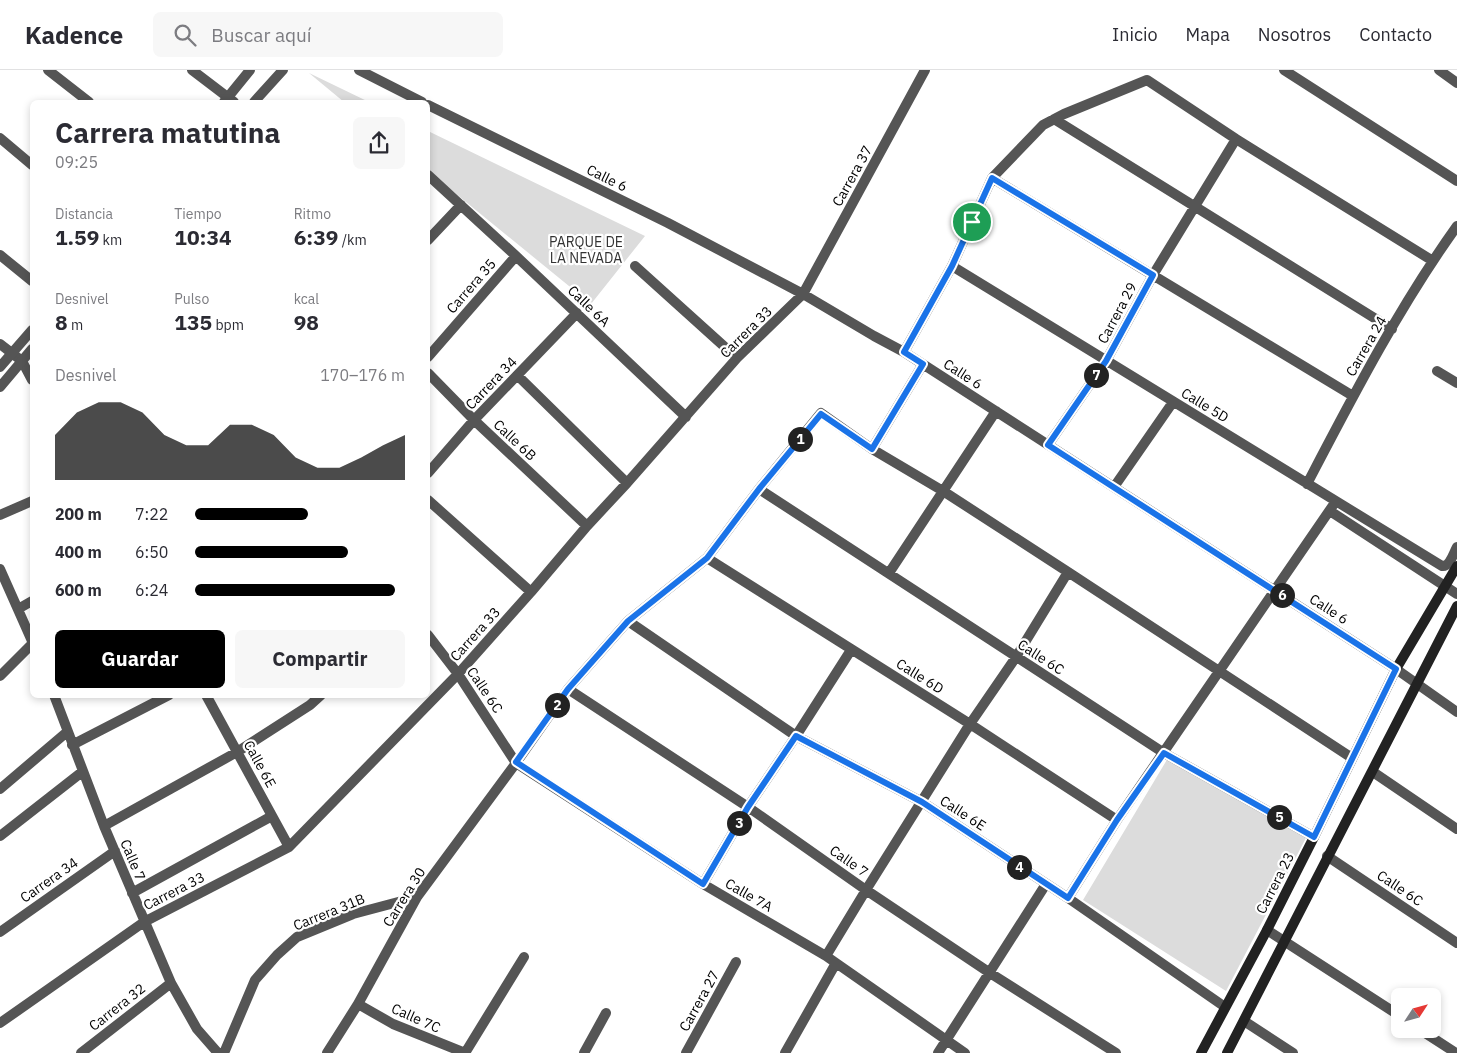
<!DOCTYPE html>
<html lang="es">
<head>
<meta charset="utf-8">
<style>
	body { margin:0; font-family:"IBM Plex Sans",sans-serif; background:#f7f7f7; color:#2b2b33; height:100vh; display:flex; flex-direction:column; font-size:19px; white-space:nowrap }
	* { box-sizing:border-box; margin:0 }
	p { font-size:16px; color:#7c7c81 }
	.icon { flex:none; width:28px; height:28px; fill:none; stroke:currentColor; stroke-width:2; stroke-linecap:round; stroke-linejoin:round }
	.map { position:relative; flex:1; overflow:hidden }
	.details { position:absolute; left:30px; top:30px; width:400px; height:598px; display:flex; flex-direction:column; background:#fff; border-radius:8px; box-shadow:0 2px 8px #0003 }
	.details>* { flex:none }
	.needle { width:32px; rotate:54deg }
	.tools { position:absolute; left:1391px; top:918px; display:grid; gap:10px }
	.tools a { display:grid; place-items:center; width:50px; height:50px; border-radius:8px; background:#fff; box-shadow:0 2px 8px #0003; font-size:25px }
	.pin { position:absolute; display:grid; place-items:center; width:42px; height:42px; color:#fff; margin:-21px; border:2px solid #fff; border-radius:50%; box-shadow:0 1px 5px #0007 }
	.km { position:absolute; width:25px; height:25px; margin:-12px; border-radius:50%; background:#222; color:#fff; font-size:14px; line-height:25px; text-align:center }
	.round { display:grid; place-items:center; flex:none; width:52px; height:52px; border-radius:8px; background:#f7f7f7 }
	.head { display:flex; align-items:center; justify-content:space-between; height:85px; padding:0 25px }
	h1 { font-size:28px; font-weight:800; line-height:38px }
	.metrics { display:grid; grid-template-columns:repeat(3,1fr); gap:8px; height:85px; padding:5px 25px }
	.metrics div { display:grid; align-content:center }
	.metrics b { font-size:21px; font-weight:800 }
	.metrics small { font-size:14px; font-weight:400 }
	.metrics p { font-size:14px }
	.chart { height:140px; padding:10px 25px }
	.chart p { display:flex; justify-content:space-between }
	.chart svg { width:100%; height:90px; margin-top:5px; fill:#000; opacity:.7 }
	.button { display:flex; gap:10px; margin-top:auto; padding:10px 25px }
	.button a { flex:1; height:58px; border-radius:8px; background:#000; color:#fff; font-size:20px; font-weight:800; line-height:58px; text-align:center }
	.button a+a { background:#f7f7f7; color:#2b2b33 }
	ul { padding:0 25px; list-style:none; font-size:16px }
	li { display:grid; grid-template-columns:80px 60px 1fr; align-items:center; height:38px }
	li i { height:12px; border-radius:6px; background:#000 }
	header { display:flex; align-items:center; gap:30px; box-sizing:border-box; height:70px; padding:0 25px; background:#fff; border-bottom:1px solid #e1e1e2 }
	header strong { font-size:24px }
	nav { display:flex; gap:28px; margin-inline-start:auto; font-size:18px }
	.search { width:350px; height:45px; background:#f7f7f7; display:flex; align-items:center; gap:12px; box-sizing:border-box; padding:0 18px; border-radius:8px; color:#7c7c81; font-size:19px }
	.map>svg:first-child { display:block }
</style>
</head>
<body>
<header>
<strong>Kadence</strong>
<div class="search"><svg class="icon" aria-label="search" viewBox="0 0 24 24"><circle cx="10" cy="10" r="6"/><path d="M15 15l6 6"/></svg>Buscar aquí</div>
<nav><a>Inicio</a><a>Mapa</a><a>Nosotros</a><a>Contacto</a></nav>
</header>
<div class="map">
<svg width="1457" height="983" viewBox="0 0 1457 983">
	<rect width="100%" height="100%" fill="#fff"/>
	<!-- green -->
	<path fill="#dcdcdc" d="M309,3L369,32H344Z
		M428,61L645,166L591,234L428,101Z
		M1171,683L1307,766L1226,921L1083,830Z"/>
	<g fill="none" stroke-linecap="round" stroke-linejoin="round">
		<!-- minor -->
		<path stroke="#555" stroke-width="10" d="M48,0L89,32
			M192,0L234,32
			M359,0L422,32
			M1284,0L1457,111
			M1439,0L1457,13
			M428,35L668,153L803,224L874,266L904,282L1396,599L1457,642
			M1054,49L1392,259
			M0,68L32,95
			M428,105L516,186L686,347
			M992,108L1353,326
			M428,170L461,135
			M0,185L32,211
			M635,196L737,288
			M952,196L1442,496C1450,497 1453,484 1457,477
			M0,274L22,291L32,310
			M904,282L952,196L992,108L1043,55L1064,44L1147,10L1236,69L1433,191
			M428,287L516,186
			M1437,301L1457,313
			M428,303L474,350L587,456
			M518,306L627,413
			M1048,375L1106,291L1153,205L1236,69
			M872,379L923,294
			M428,403L474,350L577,243
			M1307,414C1353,326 1399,237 1457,156
			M1114,417L1173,332
			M759,419L1164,683L1314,767
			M428,430L531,522
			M1330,441L1457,524
			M0,445L32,431
			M707,488L970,654L1117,750
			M0,499L32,571
			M889,503L996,341
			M18,539L32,531
			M628,551L796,666L922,732L1068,828L1225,937
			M428,565L458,604L516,693L703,814L826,886L965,983
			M0,606L32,574
			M568,619L748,737L866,820L990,903L1116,983
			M54,625L104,756L171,913L197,959L218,983
			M206,625L289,777
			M72,675L169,625
			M1373,702L1457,759
			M0,719L67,662
			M104,756L237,682L310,635L321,625
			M0,766L82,702
			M1327,786L1457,873
			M703,814L748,737L796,666L851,580
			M132,823L272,746
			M1068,828L1117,750L1336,431
			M1267,860L1400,946
			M0,862L115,781
			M826,886L866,820L970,654L1016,587L1068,502
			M358,934L393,954L465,983
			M1244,951L1293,983
			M0,953L144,852L289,777L458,604L531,522L587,456L627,413L737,288L803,224L925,0
			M1419,959L1456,983
			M81,983L171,913
			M224,983L255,910L277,885L297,867L353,844L417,827
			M327,983L358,934L417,827L516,693L568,619L628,551L707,488L759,419L821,343L872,379L943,421L1068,502L1352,688
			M465,983L524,887
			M584,983L606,943
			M686,983L736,892
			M785,983L836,893
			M938,983L1046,814"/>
		<!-- tertiary -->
		<path stroke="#555" stroke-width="10" d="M224,32L250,0
			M254,32L283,0
			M0,297L32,260
			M0,317L32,279"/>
		<!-- secondary -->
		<path stroke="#222" stroke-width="10" d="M1201,983L1267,860L1314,767L1396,599L1457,496
			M1227,983L1457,536"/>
	</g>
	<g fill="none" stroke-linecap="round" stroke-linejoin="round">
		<!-- route casing -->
		<g stroke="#fff" stroke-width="10">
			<path id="route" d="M992,108L1153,205L1106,291L1048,375L1396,599L1314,767L1164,683L1117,750L1068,828L922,732L796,666L748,737L703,814L516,692L568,619L628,551L707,488L759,419L821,344L872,379L923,294L904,282L952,196Z"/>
		</g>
		<!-- route -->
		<use href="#route" stroke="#1a73e8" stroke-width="6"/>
	</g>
	<g text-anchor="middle" stroke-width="4.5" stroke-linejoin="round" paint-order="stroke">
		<!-- street labels -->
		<g font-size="14" fill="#000" stroke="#fff">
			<text transform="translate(852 106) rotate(-61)" y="5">Carrera 37</text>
			<text transform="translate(607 108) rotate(26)" y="5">Calle 6</text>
			<text transform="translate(471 216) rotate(-49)" y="5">Carrera 35</text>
			<text transform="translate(589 236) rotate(44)" y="5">Calle 6A</text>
			<text transform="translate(1117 243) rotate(-62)" y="5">Carrera 29</text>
			<text transform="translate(746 262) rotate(-45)" y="5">Carrera 33</text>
			<text transform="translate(1366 276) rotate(-60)" y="5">Carrera 24</text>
			<text transform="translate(963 304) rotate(33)" y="5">Calle 6</text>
			<text transform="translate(491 313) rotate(-46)" y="5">Carrera 34</text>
			<text transform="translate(1205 335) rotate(31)" y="5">Calle 5D</text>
			<text transform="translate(515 370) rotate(43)" y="5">Calle 6B</text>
			<text transform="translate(1329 539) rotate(33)" y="5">Calle 6</text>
			<text transform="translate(475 564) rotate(-48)" y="5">Carrera 33</text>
			<text transform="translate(1041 587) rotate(33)" y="5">Calle 6C</text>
			<text transform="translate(920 606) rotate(32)" y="5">Calle 6D</text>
			<text transform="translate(485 620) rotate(56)" y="5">Calle 6C</text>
			<text transform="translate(260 694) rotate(61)" y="5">Calle 6E</text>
			<text transform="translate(963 743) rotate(33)" y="5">Calle 6E</text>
			<text transform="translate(133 790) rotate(67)" y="5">Calle 7</text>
			<text transform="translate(849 791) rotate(35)" y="5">Calle 7</text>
			<text transform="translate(49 810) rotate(-35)" y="5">Carrera 34</text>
			<text transform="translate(1275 813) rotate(-63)" y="5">Carrera 23</text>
			<text transform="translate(1400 818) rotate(34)" y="5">Calle 6C</text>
			<text transform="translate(174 821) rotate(-27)" y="5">Carrera 33</text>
			<text transform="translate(749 825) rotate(30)" y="5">Calle 7A</text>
			<text transform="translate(404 827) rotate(-58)" y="5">Carrera 30</text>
			<text transform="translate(329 842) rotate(-22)" y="5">Carrera 31B</text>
			<text transform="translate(699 931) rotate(-61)" y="5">Carrera 27</text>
			<text transform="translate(117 937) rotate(-38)" y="5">Carrera 32</text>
			<text transform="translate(416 948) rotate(24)" y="5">Calle 7C</text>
		</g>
		<!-- park labels -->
		<g font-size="14" fill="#333" stroke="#fff">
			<text x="586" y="177">PARQUE DE<tspan x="586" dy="16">LA NEVADA</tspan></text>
		</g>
	</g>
</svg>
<div class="tools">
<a><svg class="needle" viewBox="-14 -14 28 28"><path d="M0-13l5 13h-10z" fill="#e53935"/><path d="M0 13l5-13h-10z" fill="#7c7c81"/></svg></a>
</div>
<div class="pin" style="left:972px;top:152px;background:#1e9e55"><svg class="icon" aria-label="arrive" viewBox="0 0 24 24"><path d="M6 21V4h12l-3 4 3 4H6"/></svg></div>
<b class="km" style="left:800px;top:369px">1</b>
<b class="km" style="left:557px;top:635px">2</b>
<b class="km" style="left:739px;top:753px">3</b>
<b class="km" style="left:1019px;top:797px">4</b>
<b class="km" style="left:1279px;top:747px">5</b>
<b class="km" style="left:1282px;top:525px">6</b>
<b class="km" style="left:1096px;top:305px">7</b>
<section class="details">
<div class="head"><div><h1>Carrera matutina</h1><p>09:25</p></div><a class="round"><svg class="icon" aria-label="share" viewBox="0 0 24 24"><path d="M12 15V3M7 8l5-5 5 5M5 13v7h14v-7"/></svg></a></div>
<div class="metrics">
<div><p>Distancia</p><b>1.59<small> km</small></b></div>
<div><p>Tiempo</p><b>10:34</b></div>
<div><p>Ritmo</p><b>6:39<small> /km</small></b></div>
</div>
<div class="metrics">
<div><p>Desnivel</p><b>8<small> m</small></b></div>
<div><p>Pulso</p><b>135<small> bpm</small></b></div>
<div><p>kcal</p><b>98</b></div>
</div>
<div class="chart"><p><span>Desnivel</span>170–176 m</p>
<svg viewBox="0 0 160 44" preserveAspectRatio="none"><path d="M0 44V22L10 11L20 6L30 6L40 11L50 22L60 27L70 27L80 17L90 17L100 22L110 33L120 38L130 38L140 33L150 27L160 22V44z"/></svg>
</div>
<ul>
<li><b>200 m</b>7:22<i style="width:54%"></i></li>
<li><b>400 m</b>6:50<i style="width:73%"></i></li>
<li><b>600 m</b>6:24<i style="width:95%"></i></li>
</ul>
<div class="button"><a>Guardar</a><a>Compartir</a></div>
</section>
</div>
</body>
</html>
